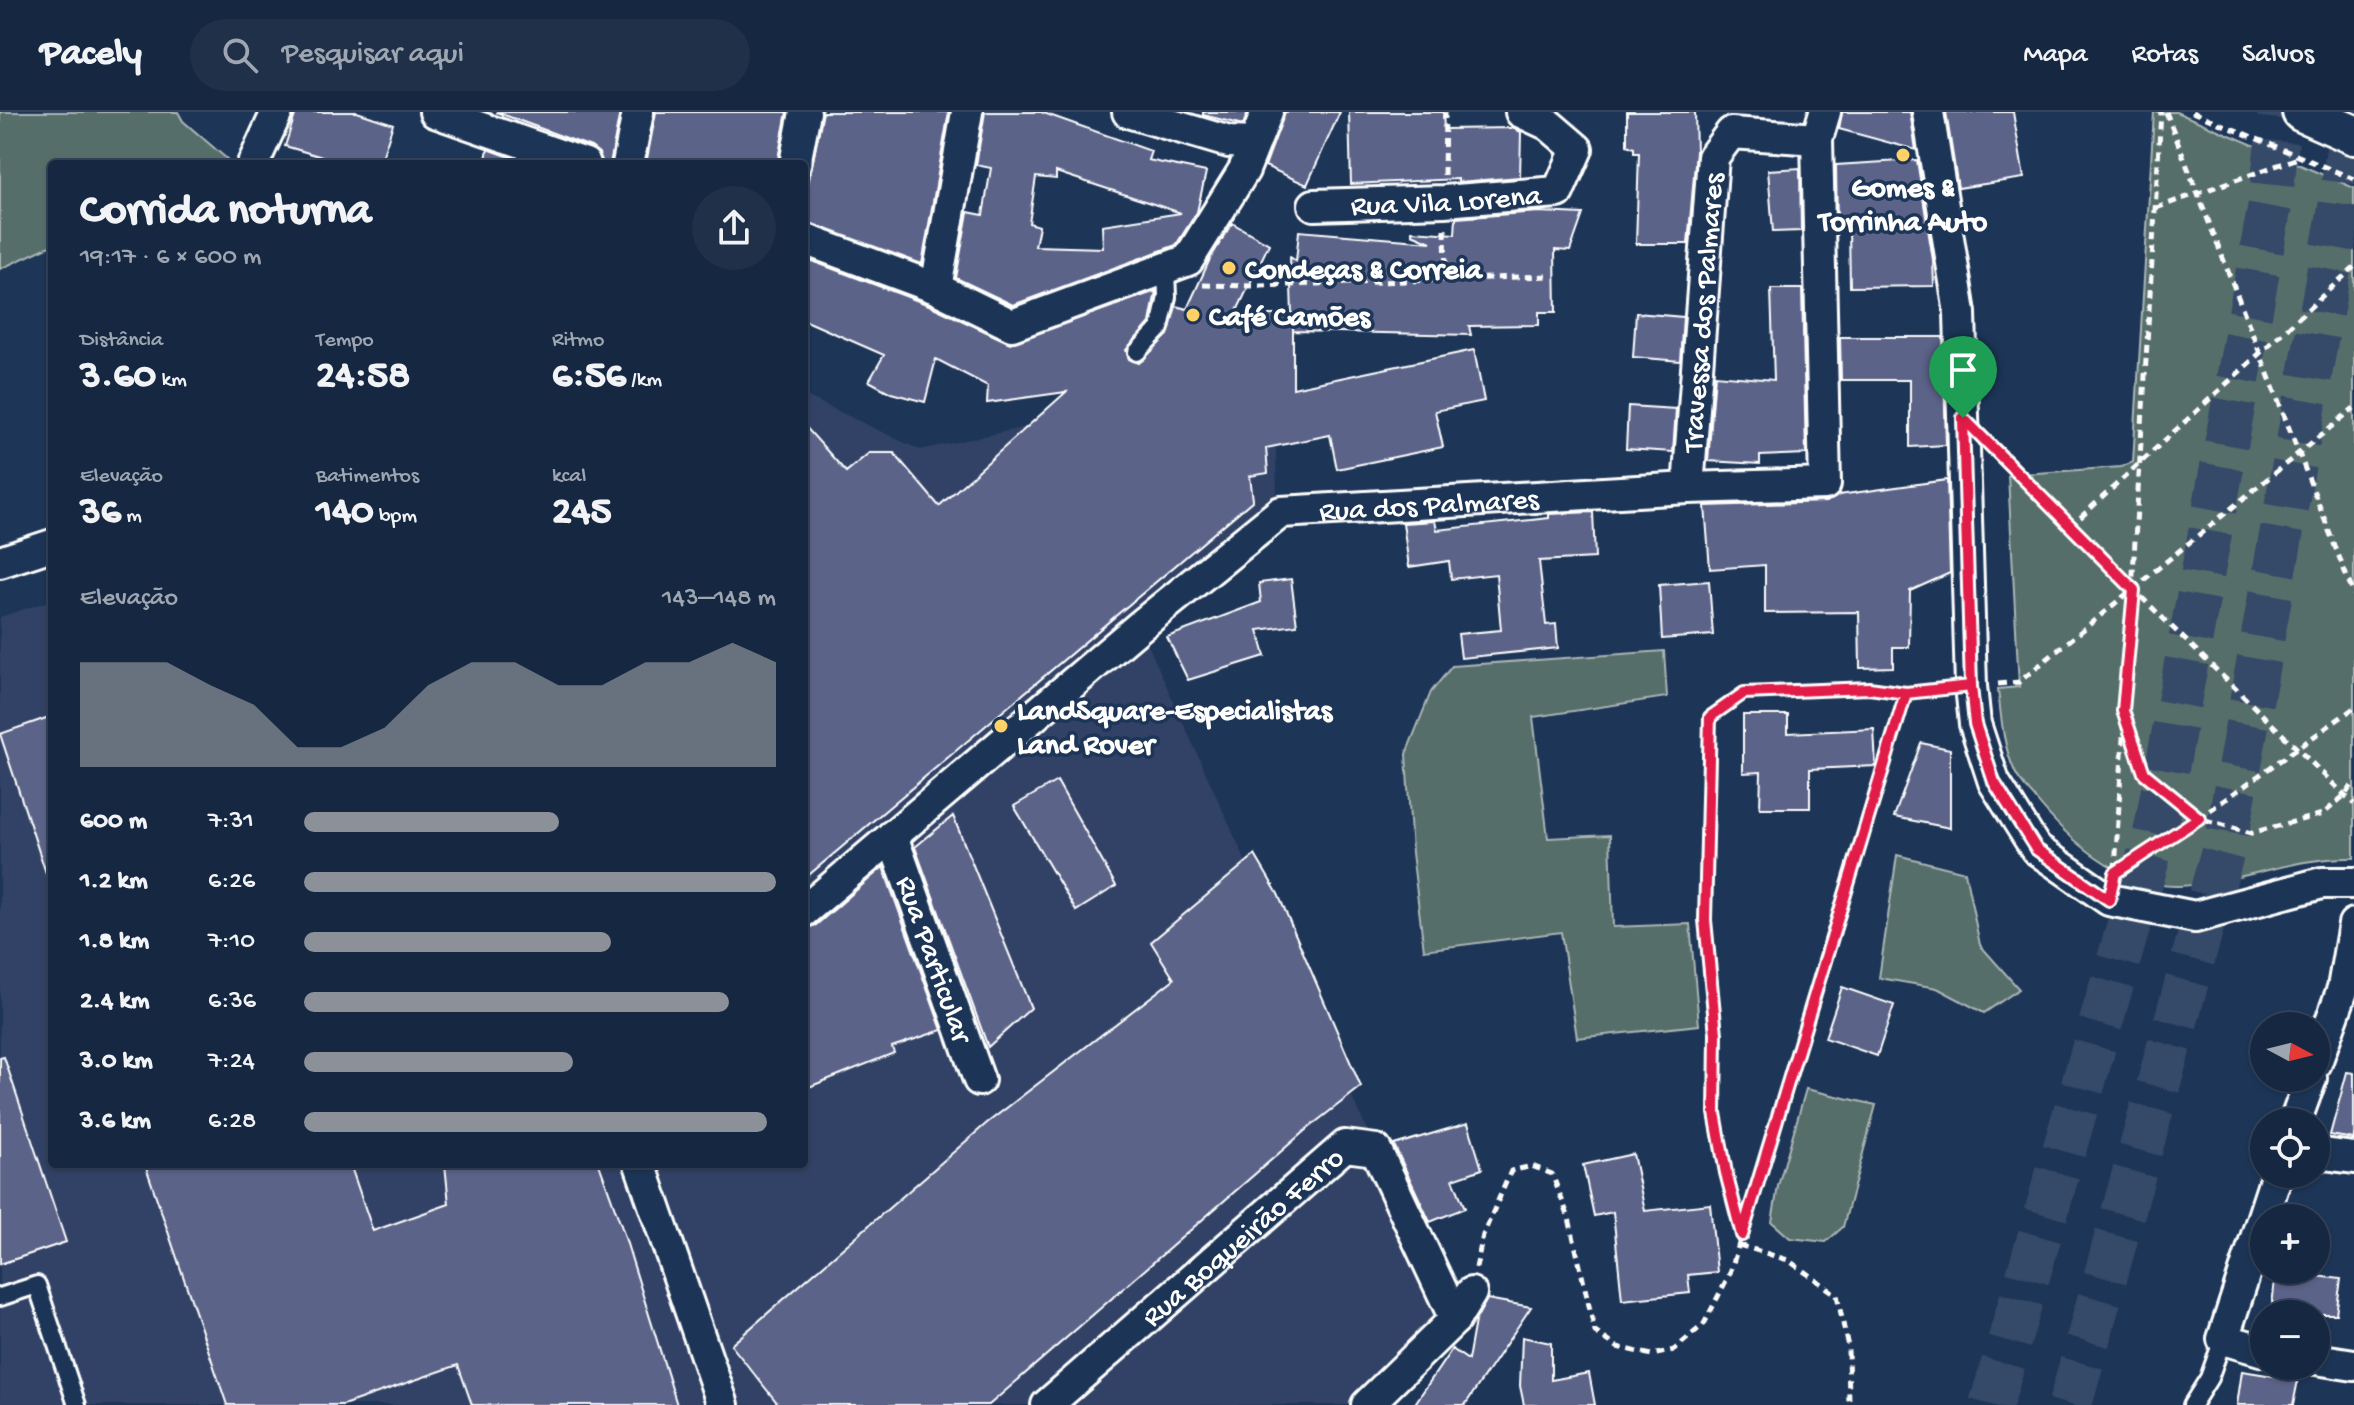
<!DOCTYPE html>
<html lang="pt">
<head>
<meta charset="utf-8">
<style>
	body { margin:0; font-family:"Gochi Hand",sans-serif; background:#1f3048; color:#f1f3f6; height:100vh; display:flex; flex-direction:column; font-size:30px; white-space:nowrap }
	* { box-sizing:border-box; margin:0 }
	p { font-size:26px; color:#9ea6b1 }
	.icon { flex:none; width:44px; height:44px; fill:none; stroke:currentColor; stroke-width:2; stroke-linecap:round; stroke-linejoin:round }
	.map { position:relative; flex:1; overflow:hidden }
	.sheet { position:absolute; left:48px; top:48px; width:760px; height:1008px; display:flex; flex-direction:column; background:#162841; border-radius:8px; box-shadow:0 2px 6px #0004,0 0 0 2px #35445a }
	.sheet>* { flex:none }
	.needle { width:52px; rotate:97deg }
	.fabs { position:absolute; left:2250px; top:900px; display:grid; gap:16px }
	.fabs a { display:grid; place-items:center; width:80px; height:80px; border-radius:50%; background:#162841; box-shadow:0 2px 6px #0004,0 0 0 2px #35445a; font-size:40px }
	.pin { position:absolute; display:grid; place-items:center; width:68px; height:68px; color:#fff; margin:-82px -34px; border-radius:50% 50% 50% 0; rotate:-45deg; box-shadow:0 0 8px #0007 }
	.pin .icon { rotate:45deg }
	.round { display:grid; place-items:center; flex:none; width:84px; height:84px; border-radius:42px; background:#1f3048 }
	.head { display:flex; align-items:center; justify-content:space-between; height:136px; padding:0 32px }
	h1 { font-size:44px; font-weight:700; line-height:60px }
	.metrics { display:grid; grid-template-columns:repeat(3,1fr); gap:12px; height:136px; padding:8px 32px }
	.metrics div { display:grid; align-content:center }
	.metrics b { font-size:40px; font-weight:700 }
	.metrics small { font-size:22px; font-weight:400 }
	.metrics p { font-size:22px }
	.chart { height:224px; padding:16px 32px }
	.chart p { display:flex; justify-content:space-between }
	.chart svg { width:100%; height:144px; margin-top:8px; fill:#8c9099; opacity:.7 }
	ul { padding:0 32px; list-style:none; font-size:26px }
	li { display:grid; grid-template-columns:128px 96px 1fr; align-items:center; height:60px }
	li i { height:20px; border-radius:10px; background:#8c9099 }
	header { display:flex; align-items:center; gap:48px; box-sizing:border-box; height:112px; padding:0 40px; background:#162841; border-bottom:2px solid #35445a }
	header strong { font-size:38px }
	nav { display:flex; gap:44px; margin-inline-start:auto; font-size:28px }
	.search { width:560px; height:72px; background:#1f3048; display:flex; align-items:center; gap:20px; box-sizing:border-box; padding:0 28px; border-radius:44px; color:#9ea6b1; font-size:30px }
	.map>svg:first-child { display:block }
</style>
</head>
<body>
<header>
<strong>Pacely</strong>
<div class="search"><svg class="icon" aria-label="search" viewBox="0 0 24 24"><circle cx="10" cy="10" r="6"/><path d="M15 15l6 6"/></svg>Pesquisar aqui</div>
<nav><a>Mapa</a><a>Rotas</a><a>Salvos</a></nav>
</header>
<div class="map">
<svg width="2354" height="1293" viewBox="0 0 2354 1293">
	<rect width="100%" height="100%" fill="#1d3557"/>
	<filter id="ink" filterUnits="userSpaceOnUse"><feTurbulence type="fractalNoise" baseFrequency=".0125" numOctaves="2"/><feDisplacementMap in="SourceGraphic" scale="16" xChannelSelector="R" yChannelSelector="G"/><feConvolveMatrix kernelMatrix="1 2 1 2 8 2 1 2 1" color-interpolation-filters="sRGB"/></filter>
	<g filter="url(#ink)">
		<!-- built -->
		<path fill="#304366" d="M1274,261L1277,383L1140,515L1376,1038L1446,1229L1372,1293H0V505L52,488V1052H804V283L920,338Z"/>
		<!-- green -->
		<path fill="#576e6b" stroke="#abb6b5" stroke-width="2" d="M0,0H178L183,9L227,47L225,52H52V133L0,157Z
			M2154,0H2176L2354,76V746C2294,744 2238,772 2179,774C2122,776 2066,726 2033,684C2027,677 2019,669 2015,660C2003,634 2001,605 1998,577L2019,575L2008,363L2121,355L2133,350Z
			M1664,539L1667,585L1533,605L1548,726L1610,723L1613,815L1690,812L1699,913L1577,926L1561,820L1424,838L1412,741L1406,642L1431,580L1452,554Z
			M1897,743L1965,760L1980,833L2019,877L1984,901L1937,876L1879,866Z
			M1806,977L1876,993L1843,1115L1826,1130L1790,1126L1772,1110L1778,1074Z"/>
		<!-- building -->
		<path fill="#5b6389" stroke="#fff" stroke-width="2" fill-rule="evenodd" d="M296,0H357L393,12L380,52H346L285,34Z
			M496,0H620L610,52H603L599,41L591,35Z
			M656,0H787L777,52H646Z
			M823,0H949L922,152L804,109V92Z
			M985,0H1041L1151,39L1148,48L1206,60L1197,100L1176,133L1013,193L956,166L968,100L983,103L991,56L976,53ZM1056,60L1181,101L1102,113L1103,136L1035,134L1039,114L1029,111L1036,65L1056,67Z
			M1203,0H1248L1243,13L1203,3Z
			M1285,0H1340L1307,73L1265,54Z
			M1349,0H1443L1444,17L1513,16L1521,20L1520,65L1458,70V67L1351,72Z
			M1627,0H1695L1696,40L1688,132H1636L1639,41H1634V36L1627,33Z
			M1842,0H1910L1916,38L1839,17Z
			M1946,0H2013L2024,66L1958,76Z
			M488,37L530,52H485Z
			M1917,48L1933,148L1934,174L1850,175L1849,116H1837L1836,53Z
			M1800,56L1801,119L1773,120L1768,58Z
			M1539,100L1583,102L1570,139L1555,138L1556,200H1539V213L1469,214L1471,223L1293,219V212V276L1474,238L1484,289L1435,299L1443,335L1337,357L1330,323L1266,336L1268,361L1250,364L1253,388L804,767V313L846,360L869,341H894L939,394L1066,280L987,291L988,274L936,247L925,290L891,281L869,269L884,243L804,208V146L929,193L1010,231L1156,179L1150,211L1126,238L1129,247L1139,251L1168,223L1176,194L1187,197L1210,147L1232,111L1269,132L1235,203H1292L1290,145L1296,149L1299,119L1431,130L1412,122V119L1455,122L1456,106Z
			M1771,177H1802L1806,342L1760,344V352L1708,349L1715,263L1774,268Z
			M1636,201L1683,205L1680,249L1633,245Z
			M1840,225H1943L1946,333L1910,335V268H1841Z
			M1628,294L1676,297L1673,340L1626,337Z
			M1947,368L1950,461L1910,479L1909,535H1893V555L1860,556L1859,500L1765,501V453L1710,457L1705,394L1826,390L1839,383Z
			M1593,400L1595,446L1539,449L1546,513L1556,512L1558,536L1461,546L1458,522L1501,518L1496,462L1451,467L1449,449L1409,455L1403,411L1435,409L1437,418L1549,406V402Z
			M1291,467L1297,513L1258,518L1265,544L1188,568L1167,525L1261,490L1259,471Z
			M1709,469L1713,523L1662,527L1659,473Z
			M1743,603H1788V621L1874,617L1876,654L1810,657V696H1760L1761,660L1743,661Z
			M52,604V766L48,767L0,622Z
			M1921,631L1950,637V716L1894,705Z
			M1057,669L1116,774L1076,799L1014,694Z
			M953,704L1031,896L988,935L915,735Z
			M1255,743L1278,782L1361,975L1308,1016L989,1293H779L731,1233L987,1011L1174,867L1151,830Z
			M883,755L942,918L892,935L894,941L804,977V817L816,813Z
			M1842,875L1894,893L1877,944L1825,926Z
			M4,945L66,1130L0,1152V946Z
			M2347,960L2354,961V1027L2330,1023Z
			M1468,1011L1482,1057L1453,1067L1465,1096L1430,1110L1394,1033Z
			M1633,1042L1645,1099L1710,1092L1717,1160L1688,1163L1690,1181L1622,1188L1613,1100L1594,1104L1583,1053Z
			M145,1052H350L373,1119L449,1092L445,1052H599L623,1119L677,1293H472L458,1253L343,1293H227Z
			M2276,1159L2341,1167L2336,1202H2271Z
			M1487,1187L1531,1195L1465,1293H1414L1452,1237L1468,1248L1475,1209Z
			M1522,1225L1551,1231V1268L1589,1261L1595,1293H1524L1520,1274Z
			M2242,1259L2298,1268L2293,1293H2237Z"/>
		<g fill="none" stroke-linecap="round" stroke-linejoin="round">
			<!-- trunk-tunnel -->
			<path stroke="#344968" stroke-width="44" stroke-dasharray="44 22" stroke-linecap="butt" d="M1991,1293L2155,722L2271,87L2280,0
				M2070,1293L2227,724L2340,96L2353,0"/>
			<!-- service casing -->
			<g stroke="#fff" stroke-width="22">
				<path id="service" d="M1137,240L1160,216L1167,185L1166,157
					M0,1185L37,1173L77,1293
					M2192,1293L2209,1266L2223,1227"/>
			</g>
			<!-- minor casing -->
			<g stroke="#fff" stroke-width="36">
				<g id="minor">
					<path d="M435,0L585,52"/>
					<path d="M1128,0L1229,30L1254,31"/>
					<path d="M1928,0L1960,201L1971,574L1975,612L1994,670L2036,737L2109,788L2195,805L2322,771H2354"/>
					<path d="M253,52L277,0"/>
					<path d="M628,52L638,0"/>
					<path d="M795,52L805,0"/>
					<path id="s1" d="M1314,93L1444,89L1558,80L1577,37L1549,13L1521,0"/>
					<path d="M804,127L936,176L1012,213L1188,148L1244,58L1267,0"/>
					<path d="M936,176L967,0"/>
					<path id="s2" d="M1688,376L1713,45L1731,21L1817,27"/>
					<path d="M0,450L52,433"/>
					<path id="s3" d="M892,724L979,968"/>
					<path id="s4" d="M804,799L1140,514L1281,400L1688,376L1825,372L1817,27L1825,0"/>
					<path d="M2316,951L2343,876L2354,812"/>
					<path d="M2295,1010L2311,966"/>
					<path d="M2316,1041L2354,1046"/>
					<path d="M640,1052L723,1293"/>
					<path d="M2264,1239L2223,1227L2277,1062"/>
					<path d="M2316,1247L2354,1253"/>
					<path id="s5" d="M1047,1293L1345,1034L1376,1038L1455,1207"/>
					<path d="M1367,1293L1455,1207L1471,1181"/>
				</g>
			</g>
			<!-- tertiary casing -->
			<g stroke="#fff" stroke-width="44">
				<path id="tertiary" d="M2302,0L2354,23"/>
			</g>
			<!-- path -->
			<path stroke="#fff" stroke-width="5" stroke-dasharray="8 6" stroke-linecap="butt" d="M2166,0L2354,483
				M2192,0L2354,67
				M1444,63L1445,0
				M2156,96L2301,45
				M1445,117L1446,167
				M1203,173L1260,174L1550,164
				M1993,336L2134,478L2354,692
				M2070,415L2354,155
				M1998,572L2019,570L2354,296
				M2124,602L2144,661L2199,706L2251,721L2323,702L2345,683L2354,670
				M2115,758L2161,0
				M2116,760L2199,706L2354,596
				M1742,1122L1726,1061L1715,1001L1716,922L1705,808L1710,605L1744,581L1869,576L1906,581
				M1739,1133L1788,1148L1837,1183L1848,1235L1849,1293
				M1476,1156L1483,1123L1511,1059L1532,1054L1552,1062L1569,1106L1595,1220L1617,1235L1652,1243L1674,1238L1704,1212L1730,1161L1906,581L1945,577"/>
			<!-- service -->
			<use href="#service" stroke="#1d3557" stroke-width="16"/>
			<!-- minor -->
			<use href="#minor" stroke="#1d3557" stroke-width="30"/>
			<!-- tertiary -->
			<use href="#tertiary" stroke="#1d3557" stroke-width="38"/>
		</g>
	</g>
	<g fill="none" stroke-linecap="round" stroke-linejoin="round" filter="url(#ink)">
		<!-- route casing -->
		<g stroke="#fff" stroke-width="16">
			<path id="route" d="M1963,306L1971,574L1906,581L1742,1123L1726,1061L1715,1001L1716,922L1705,808L1710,605L1744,581L1869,576L1906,581L1971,574L1975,612L1994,670L2036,737L2109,788L2115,761L2199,706L2144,661L2123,599L2134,478L1963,306"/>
		</g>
		<!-- route -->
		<use href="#route" stroke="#e11d48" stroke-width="10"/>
	</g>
	<!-- markers -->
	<g fill="#ffd166" stroke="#1d3557" stroke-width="3">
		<circle cx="1903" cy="43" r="8"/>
		<circle cx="1229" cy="156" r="8"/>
		<circle cx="1193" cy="203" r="8"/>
		<circle cx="1001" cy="614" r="8"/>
	</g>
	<g text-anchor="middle" stroke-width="7" stroke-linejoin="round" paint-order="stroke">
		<!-- poi labels -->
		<g font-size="30" font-weight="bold" fill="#fff" stroke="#1d3557" text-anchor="start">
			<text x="1903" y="84" text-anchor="middle">Gomes &amp;<tspan x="1903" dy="34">Torrinha Auto</tspan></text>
			<text x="1245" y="166">Condeças &amp; Correia</text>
			<text x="1209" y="213">Café Camões</text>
			<text x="1017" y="607">LandSquare-Especialistas<tspan x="1017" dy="34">Land Rover</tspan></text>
		</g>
		<!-- street labels -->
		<g font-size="30" fill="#fff" stroke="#1d3557">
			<text dy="10" stroke="none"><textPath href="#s1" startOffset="132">Rua Vila Lorena</textPath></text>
			<text dy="10" stroke="none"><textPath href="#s2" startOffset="176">Travessa dos Palmares</textPath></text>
			<text dy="10" stroke="none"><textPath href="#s4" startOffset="770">Rua dos Palmares</textPath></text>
			<text dy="10" stroke="none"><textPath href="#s3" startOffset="130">Rua Particular</textPath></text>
			<text dy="10" stroke="none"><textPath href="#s5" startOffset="258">Rua Boqueirão Ferro</textPath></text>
		</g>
	</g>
</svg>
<div class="fabs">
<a><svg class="needle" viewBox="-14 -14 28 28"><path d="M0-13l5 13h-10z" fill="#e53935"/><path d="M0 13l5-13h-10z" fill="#9ea6b1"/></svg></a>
<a><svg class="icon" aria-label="locate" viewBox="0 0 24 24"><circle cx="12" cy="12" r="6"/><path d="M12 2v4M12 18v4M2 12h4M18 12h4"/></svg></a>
<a>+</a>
<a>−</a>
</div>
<div class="pin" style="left:1963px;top:306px;background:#1e9e55"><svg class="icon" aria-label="arrive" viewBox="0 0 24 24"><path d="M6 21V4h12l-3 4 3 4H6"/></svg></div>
<section class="sheet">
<div class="head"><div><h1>Corrida noturna</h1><p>19:17 · 6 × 600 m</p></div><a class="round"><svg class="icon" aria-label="share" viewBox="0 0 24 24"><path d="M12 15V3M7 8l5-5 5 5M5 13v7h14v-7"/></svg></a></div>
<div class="metrics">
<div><p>Distância</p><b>3.60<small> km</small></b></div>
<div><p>Tempo</p><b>24:58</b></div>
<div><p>Ritmo</p><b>6:56<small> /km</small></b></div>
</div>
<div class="metrics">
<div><p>Elevação</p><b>36<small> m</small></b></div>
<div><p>Batimentos</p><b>140<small> bpm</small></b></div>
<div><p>kcal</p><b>245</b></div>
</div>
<div class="chart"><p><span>Elevação</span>143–148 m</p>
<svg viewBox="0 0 160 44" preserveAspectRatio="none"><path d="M0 44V12L10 12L20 12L30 19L40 25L50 38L60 38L70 32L80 19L90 12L100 12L110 19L120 19L130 12L140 12L150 6L160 12V44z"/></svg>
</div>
<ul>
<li><b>600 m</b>7:31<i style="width:54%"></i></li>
<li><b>1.2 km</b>6:26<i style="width:100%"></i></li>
<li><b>1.8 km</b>7:10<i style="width:65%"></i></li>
<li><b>2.4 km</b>6:36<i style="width:90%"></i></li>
<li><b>3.0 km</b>7:24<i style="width:57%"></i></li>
<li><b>3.6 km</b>6:28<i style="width:98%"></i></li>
</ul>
</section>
</div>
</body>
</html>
